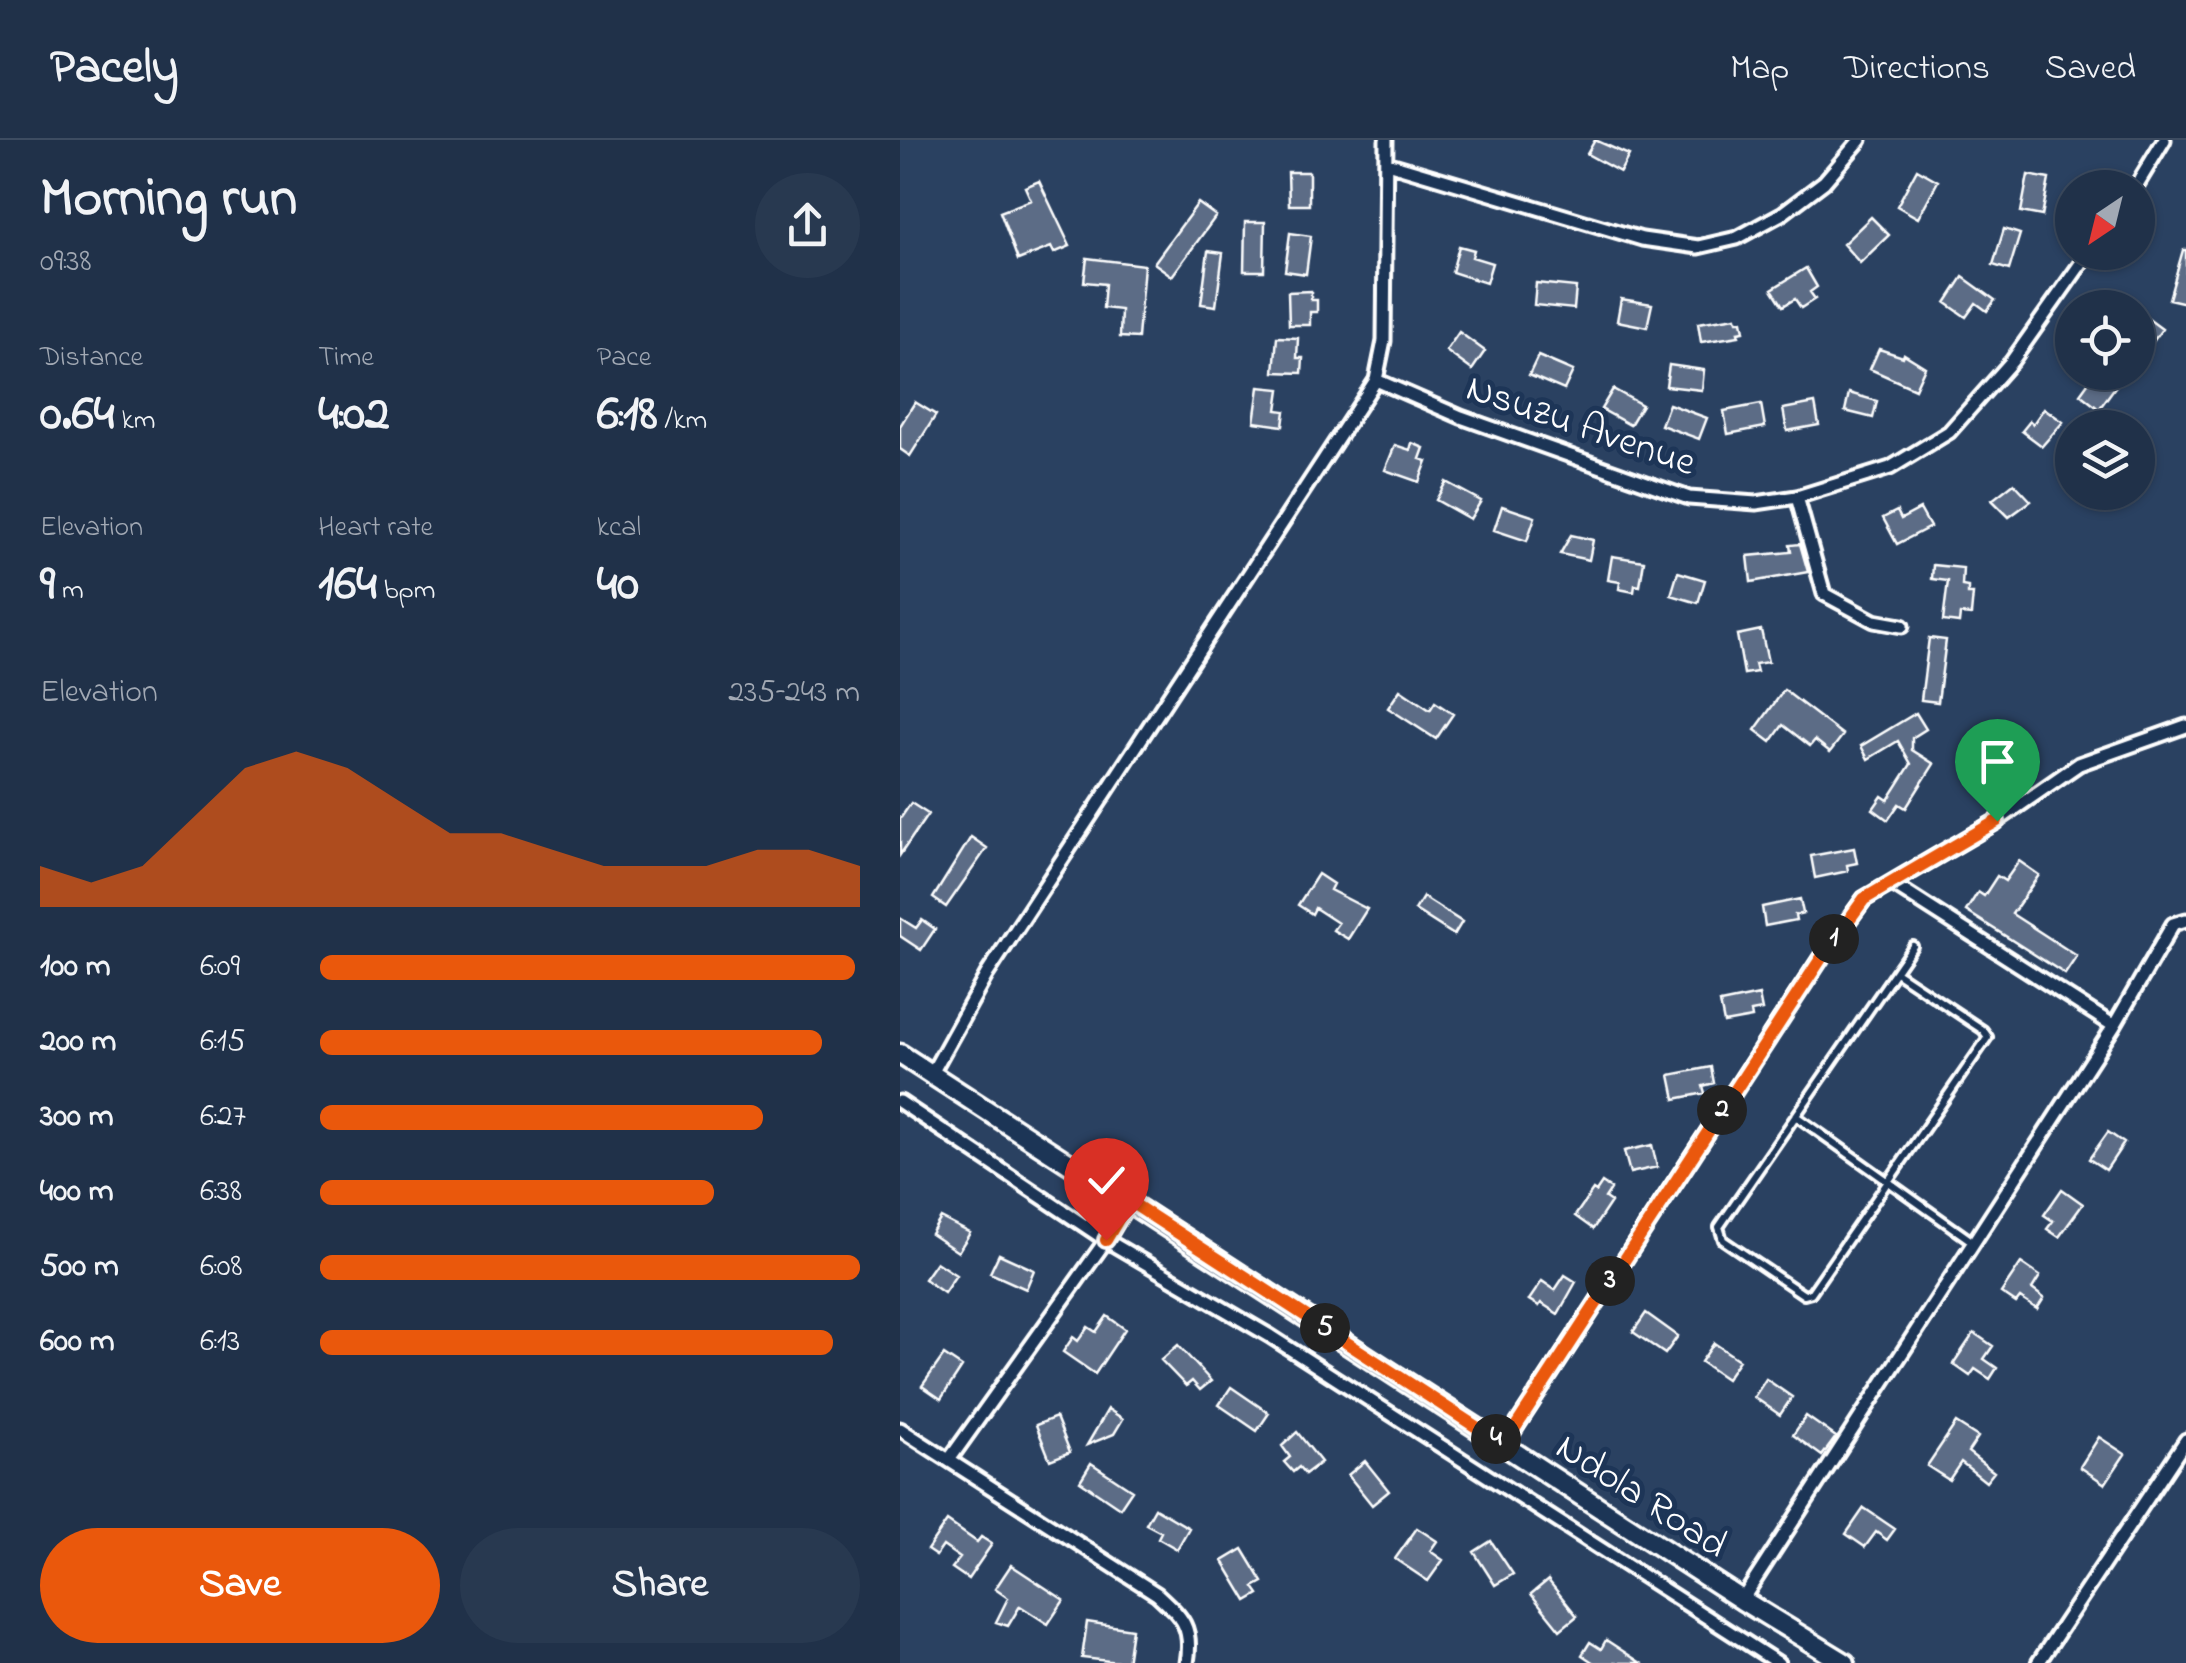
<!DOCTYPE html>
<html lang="en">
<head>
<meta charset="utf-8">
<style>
	body { margin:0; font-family:"Indie Flower",sans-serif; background:#283950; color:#f1f3f6; height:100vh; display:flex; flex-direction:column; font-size:38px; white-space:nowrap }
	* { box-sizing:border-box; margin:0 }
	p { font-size:32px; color:#a2a9b4 }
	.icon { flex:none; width:55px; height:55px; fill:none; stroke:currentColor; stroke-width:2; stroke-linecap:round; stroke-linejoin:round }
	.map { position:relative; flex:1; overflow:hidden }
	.drawer { display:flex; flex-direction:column; background:#203149; width:900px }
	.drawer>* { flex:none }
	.needle { width:65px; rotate:215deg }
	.fabs { position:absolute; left:1155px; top:30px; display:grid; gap:20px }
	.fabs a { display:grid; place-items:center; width:100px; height:100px; border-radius:50%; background:#203149; box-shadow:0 2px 8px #0004,0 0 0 2px #3d4c61; font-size:50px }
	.pin { position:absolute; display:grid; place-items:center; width:85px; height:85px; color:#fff; margin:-102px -42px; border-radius:50% 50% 50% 0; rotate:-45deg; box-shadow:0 0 10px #0007 }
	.pin .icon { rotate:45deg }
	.km { position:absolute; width:50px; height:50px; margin:-25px; border-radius:50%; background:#222; color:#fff; font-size:28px; line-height:50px; text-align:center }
	.round { display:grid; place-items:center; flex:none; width:105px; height:105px; border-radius:52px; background:#283950 }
	.headline { display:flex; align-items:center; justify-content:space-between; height:170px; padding:0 40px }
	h1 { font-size:55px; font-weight:700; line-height:75px }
	.stats { display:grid; grid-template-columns:repeat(3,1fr); gap:15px; height:170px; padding:10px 40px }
	.stats div { display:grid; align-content:center }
	.stats b { font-size:50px; font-weight:700 }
	.stats small { font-size:28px; font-weight:400 }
	.stats p { font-size:28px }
	.chart { height:280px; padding:20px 40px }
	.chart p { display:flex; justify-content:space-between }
	.chart svg { width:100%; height:180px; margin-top:10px; fill:#ea580c; opacity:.7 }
	.primary-button { display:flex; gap:20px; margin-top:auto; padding:20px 40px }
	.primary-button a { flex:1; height:115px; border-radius:60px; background:#ea580c; color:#fff; font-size:40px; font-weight:700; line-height:115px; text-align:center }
	.primary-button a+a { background:#283950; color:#f1f3f6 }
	ul { padding:0 40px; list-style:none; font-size:32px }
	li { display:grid; grid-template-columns:160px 120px 1fr; align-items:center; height:75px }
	li i { height:25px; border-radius:12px; background:#ea580c }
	header { display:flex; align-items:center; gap:60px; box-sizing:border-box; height:140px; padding:0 50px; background:#203149; border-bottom:2px solid #3d4c61 }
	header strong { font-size:48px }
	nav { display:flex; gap:55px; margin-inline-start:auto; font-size:35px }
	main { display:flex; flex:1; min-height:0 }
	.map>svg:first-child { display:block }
</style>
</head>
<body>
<header>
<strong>Pacely</strong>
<nav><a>Map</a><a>Directions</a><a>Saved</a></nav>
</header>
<main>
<section class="drawer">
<div class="headline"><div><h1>Morning run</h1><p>09:38</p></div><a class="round"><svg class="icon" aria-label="share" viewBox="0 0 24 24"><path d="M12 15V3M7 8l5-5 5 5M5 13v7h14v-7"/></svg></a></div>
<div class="stats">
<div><p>Distance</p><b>0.64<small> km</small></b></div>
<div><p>Time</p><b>4:02</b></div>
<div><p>Pace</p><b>6:18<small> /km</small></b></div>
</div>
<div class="stats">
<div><p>Elevation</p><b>9<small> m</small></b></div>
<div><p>Heart rate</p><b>164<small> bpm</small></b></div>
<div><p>kcal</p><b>40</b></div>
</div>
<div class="chart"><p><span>Elevation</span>235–243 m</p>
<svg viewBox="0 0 160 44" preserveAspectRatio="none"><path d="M0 44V34L10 38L20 34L30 22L40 10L50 6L60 10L70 18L80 26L90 26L100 30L110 34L120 34L130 34L140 30L150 30L160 34V44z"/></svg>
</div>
<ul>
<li><b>100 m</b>6:09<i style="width:99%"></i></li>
<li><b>200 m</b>6:15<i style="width:93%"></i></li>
<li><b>300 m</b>6:27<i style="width:82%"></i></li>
<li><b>400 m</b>6:38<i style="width:73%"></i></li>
<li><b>500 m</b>6:08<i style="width:100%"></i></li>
<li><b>600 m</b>6:13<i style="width:95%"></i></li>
</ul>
<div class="primary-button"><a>Save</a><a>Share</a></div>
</section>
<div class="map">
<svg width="1286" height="1523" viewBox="0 0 1286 1523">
	<rect width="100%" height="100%" fill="#2a4161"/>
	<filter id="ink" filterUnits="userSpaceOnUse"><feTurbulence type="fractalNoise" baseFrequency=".01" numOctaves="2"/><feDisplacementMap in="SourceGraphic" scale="20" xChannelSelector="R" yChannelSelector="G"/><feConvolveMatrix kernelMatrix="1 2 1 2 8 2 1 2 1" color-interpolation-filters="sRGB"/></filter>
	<g filter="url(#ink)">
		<!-- building -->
		<path fill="#5b6c86" stroke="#fff" stroke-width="2.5" d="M695,0L729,15L720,32L687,14Z
			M1017,29L1038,41L1018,78L997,66Z
			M388,32H409V65H389Z
			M1128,35L1149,39L1142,76L1121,72Z
			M139,41L170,106L154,113L151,107L118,120L100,72L131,60L125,47Z
			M298,63L316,76L272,136L254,123Z
			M971,77L989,95L960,123L943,104Z
			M345,82H365L364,131H344Z
			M1104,89L1120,94L1109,130L1093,125Z
			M390,93L411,96L406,134L385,131Z
			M559,106L574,110L572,117L592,123L586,143L552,132Z
			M1283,110H1286V163L1269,159Z
			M308,111L323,113L316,166L301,164Z
			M187,118L244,125L238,198L220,197L221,170L203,168L205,144L184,142Z
			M906,128L917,147L910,152L915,159L901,168L895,159L883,166L872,149Z
			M1063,137L1095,160L1087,171L1076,163L1066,177L1046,163Z
			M636,143L676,147L674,169L634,165Z
			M411,151V160H417V172H410V185H389L388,152Z
			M721,159L752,164L747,187L717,181Z
			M1243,175L1262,189L1238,223V183Z
			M836,177L837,181H842L844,191L838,192L839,196L801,202L798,183Z
			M559,192L585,211L572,230L546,211Z
			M377,197L398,198L397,218H403L402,233L374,232Z
			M979,209L1003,217L1004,214L1025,227L1015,249L970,229Z
			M638,216L673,231L664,250L629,235Z
			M769,225L804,230L802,250L766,246Z
			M1196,232H1226L1199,269L1180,254Z
			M359,247L380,249L377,270L385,271L383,286L354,282Z
			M713,249L742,265L730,285L701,269Z
			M949,253L977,261L973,278L945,271Z
			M15,262L36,275L10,316L0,309V286Z
			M915,263L919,285L887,291L883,269Z
			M769,264L807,278L799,299L761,285Z
			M861,264L865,287L828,294L824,271Z
			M1144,268L1163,282L1142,306L1122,291L1130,281L1133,284Z
			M512,303L524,308L520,319L527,321L519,342L485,330L495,305L510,310Z
			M546,342L581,361L570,379L536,360Z
			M1114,343L1131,361L1109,377L1092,360Z
			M602,366L635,377L627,401L594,390Z
			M1020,369L1030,387L997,404L983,378L997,371L1001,379Z
			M671,395L693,400L689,420L660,414Z
			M900,404L908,432L851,442L848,416L891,412L890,405Z
			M712,416L744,421L740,446L735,445L734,452L719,449L720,442L708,440Z
			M1033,425L1063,428L1062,446L1068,447V454H1073L1071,475L1060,474L1059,483L1043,481L1048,441L1032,439Z
			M778,432L805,440L798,463L771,455Z
			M861,490L868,522L855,524L857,532L844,534L837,495Z
			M1029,498L1046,500L1038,562L1021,560Z
			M500,550L530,570L535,562L553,574L536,599L488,568Z
			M884,550L943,595L930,612L915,600L910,606L883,585L871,602L855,590Z
			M1016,573L1026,589L1012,598V610L1034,624L1006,668L999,664L988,680L973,669L982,656L988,660L1011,624L998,601L968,619L961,606Z
			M11,663L28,674L0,715V679Z
			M71,697L87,708L46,767L33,758Z
			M954,708L957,723L947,725L948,731L915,738L911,716Z
			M1119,721L1139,735L1112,774L1177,816L1165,834L1066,771L1078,752L1084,756L1097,736L1105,741Z
			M418,734L433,744L430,750L467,769L448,799L433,790L438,783L415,768L412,774L398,765Z
			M523,757L562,782L554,795L515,770Z
			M900,759L903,773L895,775L896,780L865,786L862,767Z
			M0,778L16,788L22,780L35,789L21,810L0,796Z
			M859,855L862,870L851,872L852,878L824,883L820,863Z
			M811,927L814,943L803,946L805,953L775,959L770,935Z
			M1208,992L1224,1003L1206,1030L1189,1019Z
			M752,1005L757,1027L730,1033L724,1011Z
			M702,1043L711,1049L705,1058L711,1062L693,1089L675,1076L693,1050L696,1052Z
			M1162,1049L1183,1064L1159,1097L1147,1089L1153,1081L1144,1075Z
			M41,1078L70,1093L58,1112L31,1094Z
			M99,1114L134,1130L126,1149L90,1133Z
			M36,1122L56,1135L44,1153L24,1139Z
			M1121,1123L1140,1136L1132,1149L1144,1158L1137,1169L1120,1158L1116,1163L1101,1153Z
			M665,1135L676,1142L658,1174L641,1163L639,1166L629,1160L642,1141L655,1150Z
			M746,1173L778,1196L765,1214L733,1192Z
			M207,1176L225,1189L195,1234L163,1212L173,1197L178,1201L188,1187L196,1192Z
			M1074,1193L1093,1206L1084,1219L1097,1228L1090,1239L1075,1229L1070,1236L1053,1224Z
			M814,1203L839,1220L826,1239L801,1222Z
			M278,1205L311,1241L300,1250L292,1241L286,1246L261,1220Z
			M44,1215L62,1227L41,1259L22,1246Z
			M866,1239L892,1257L880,1275L854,1257Z
			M331,1247L369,1273L357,1291L319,1265Z
			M208,1269L223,1279L214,1294L187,1305Z
			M906,1276L936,1297L922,1316L893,1295Z
			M156,1277L170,1312L150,1320L136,1285Z
			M1056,1283L1078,1297L1068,1312L1094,1332L1086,1342L1061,1322L1049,1340L1027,1326Z
			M397,1292L421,1322L405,1334L399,1327L393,1332L384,1322L390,1317L382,1306Z
			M1199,1297L1225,1314L1205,1344L1180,1327Z
			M465,1321L489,1351L472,1365L448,1335Z
			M191,1323L232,1350L220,1368L180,1341Z
			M255,1368L289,1388L277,1409L258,1398L261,1392L246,1384Z
			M964,1368L995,1389L987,1400L976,1392L965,1407L946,1394Z
			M47,1381L77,1402L81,1397L92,1404L68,1439L52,1428L60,1418L43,1406L36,1416L27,1410Z
			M517,1388L537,1401L530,1411L543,1420L528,1441L495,1419Z
			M591,1401L613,1434L595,1445L574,1412Z
			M343,1409L363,1442L354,1447L359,1454L347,1461L323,1421Z
			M111,1425L164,1460L148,1484L120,1466L108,1486L96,1482L108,1458L95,1449Z
			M648,1440L677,1476L660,1490L631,1454Z
			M187,1482L232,1489L227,1523L182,1518Z
			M706,1500L741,1523H694L682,1515L690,1502L701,1509Z"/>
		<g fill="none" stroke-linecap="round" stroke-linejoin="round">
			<!-- service casing -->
			<g stroke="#fff" stroke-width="14">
				<path id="service" d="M996,832L1083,890L1088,897L911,1153L904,1155L823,1100L819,1087L1013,806
					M896,976L1073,1102"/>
			</g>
			<!-- minor casing -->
			<g stroke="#fff" stroke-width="19">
				<path id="minor" d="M487,23L742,99L798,107L837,98L883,73L924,42L960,0
					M1235,48L1264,0
					M476,240L561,277L789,358L856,363L897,357L990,328L1049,292L1112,221L1189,112
					M897,357L924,454L974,481L1002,486
					M991,743L1214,886
					M32,933L87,834L476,240L484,201L486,0
					M0,962L206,1100L370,1196L878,1523
					M0,1289L257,1454C283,1478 293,1487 287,1523
					M604,1305L921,817L964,759L1097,681L1179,624L1286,586
					M49,1320L206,1100L229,1061
					M842,1460L1214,886L1273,784L1286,780
					M1138,1523L1286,1300"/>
			</g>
			<!-- primary casing -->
			<g stroke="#fff" stroke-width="25">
				<path id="primary" d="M0,914L842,1460L945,1523"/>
			</g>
			<!-- service -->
			<use href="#service" stroke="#1d3557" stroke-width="6"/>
			<!-- minor -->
			<use href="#minor" stroke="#1d3557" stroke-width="11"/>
			<!-- primary -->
			<use href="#primary" stroke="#1d3557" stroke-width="18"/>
		</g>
	</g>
	<g fill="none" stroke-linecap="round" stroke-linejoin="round" filter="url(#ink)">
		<!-- route casing -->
		<g stroke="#fff" stroke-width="20">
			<path id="route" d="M206,1100L229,1061L604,1305L922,817L964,759L1097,681"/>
		</g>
		<!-- route -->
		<use href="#route" stroke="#ea580c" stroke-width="12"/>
	</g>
	<g text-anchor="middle" stroke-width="10" stroke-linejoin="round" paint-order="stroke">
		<!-- street labels -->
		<g font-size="40" fill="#fff" stroke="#1d3557">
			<text transform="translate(682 283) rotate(19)" y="14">Nsuzu Avenue</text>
			<text transform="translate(743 1354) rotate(33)" y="14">Ndola Road</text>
		</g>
	</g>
</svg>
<div class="fabs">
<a><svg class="needle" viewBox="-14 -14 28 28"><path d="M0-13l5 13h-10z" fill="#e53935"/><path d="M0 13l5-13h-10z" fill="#a2a9b4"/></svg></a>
<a><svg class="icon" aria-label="locate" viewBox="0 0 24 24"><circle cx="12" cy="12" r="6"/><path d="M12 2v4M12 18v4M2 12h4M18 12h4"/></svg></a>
<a><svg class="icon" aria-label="layers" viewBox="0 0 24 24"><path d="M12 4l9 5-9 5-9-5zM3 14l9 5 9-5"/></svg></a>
</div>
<div class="pin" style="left:1097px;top:681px;background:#1e9e55"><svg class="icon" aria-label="arrive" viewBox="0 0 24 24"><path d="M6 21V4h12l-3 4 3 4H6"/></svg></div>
<div class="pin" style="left:206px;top:1100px;background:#d93025"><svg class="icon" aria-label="check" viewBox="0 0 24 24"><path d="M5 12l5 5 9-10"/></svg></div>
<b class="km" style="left:934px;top:799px">1</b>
<b class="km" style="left:822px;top:970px">2</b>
<b class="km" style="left:710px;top:1141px">3</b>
<b class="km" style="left:596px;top:1299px">4</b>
<b class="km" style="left:425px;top:1188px">5</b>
</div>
</main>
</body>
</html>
